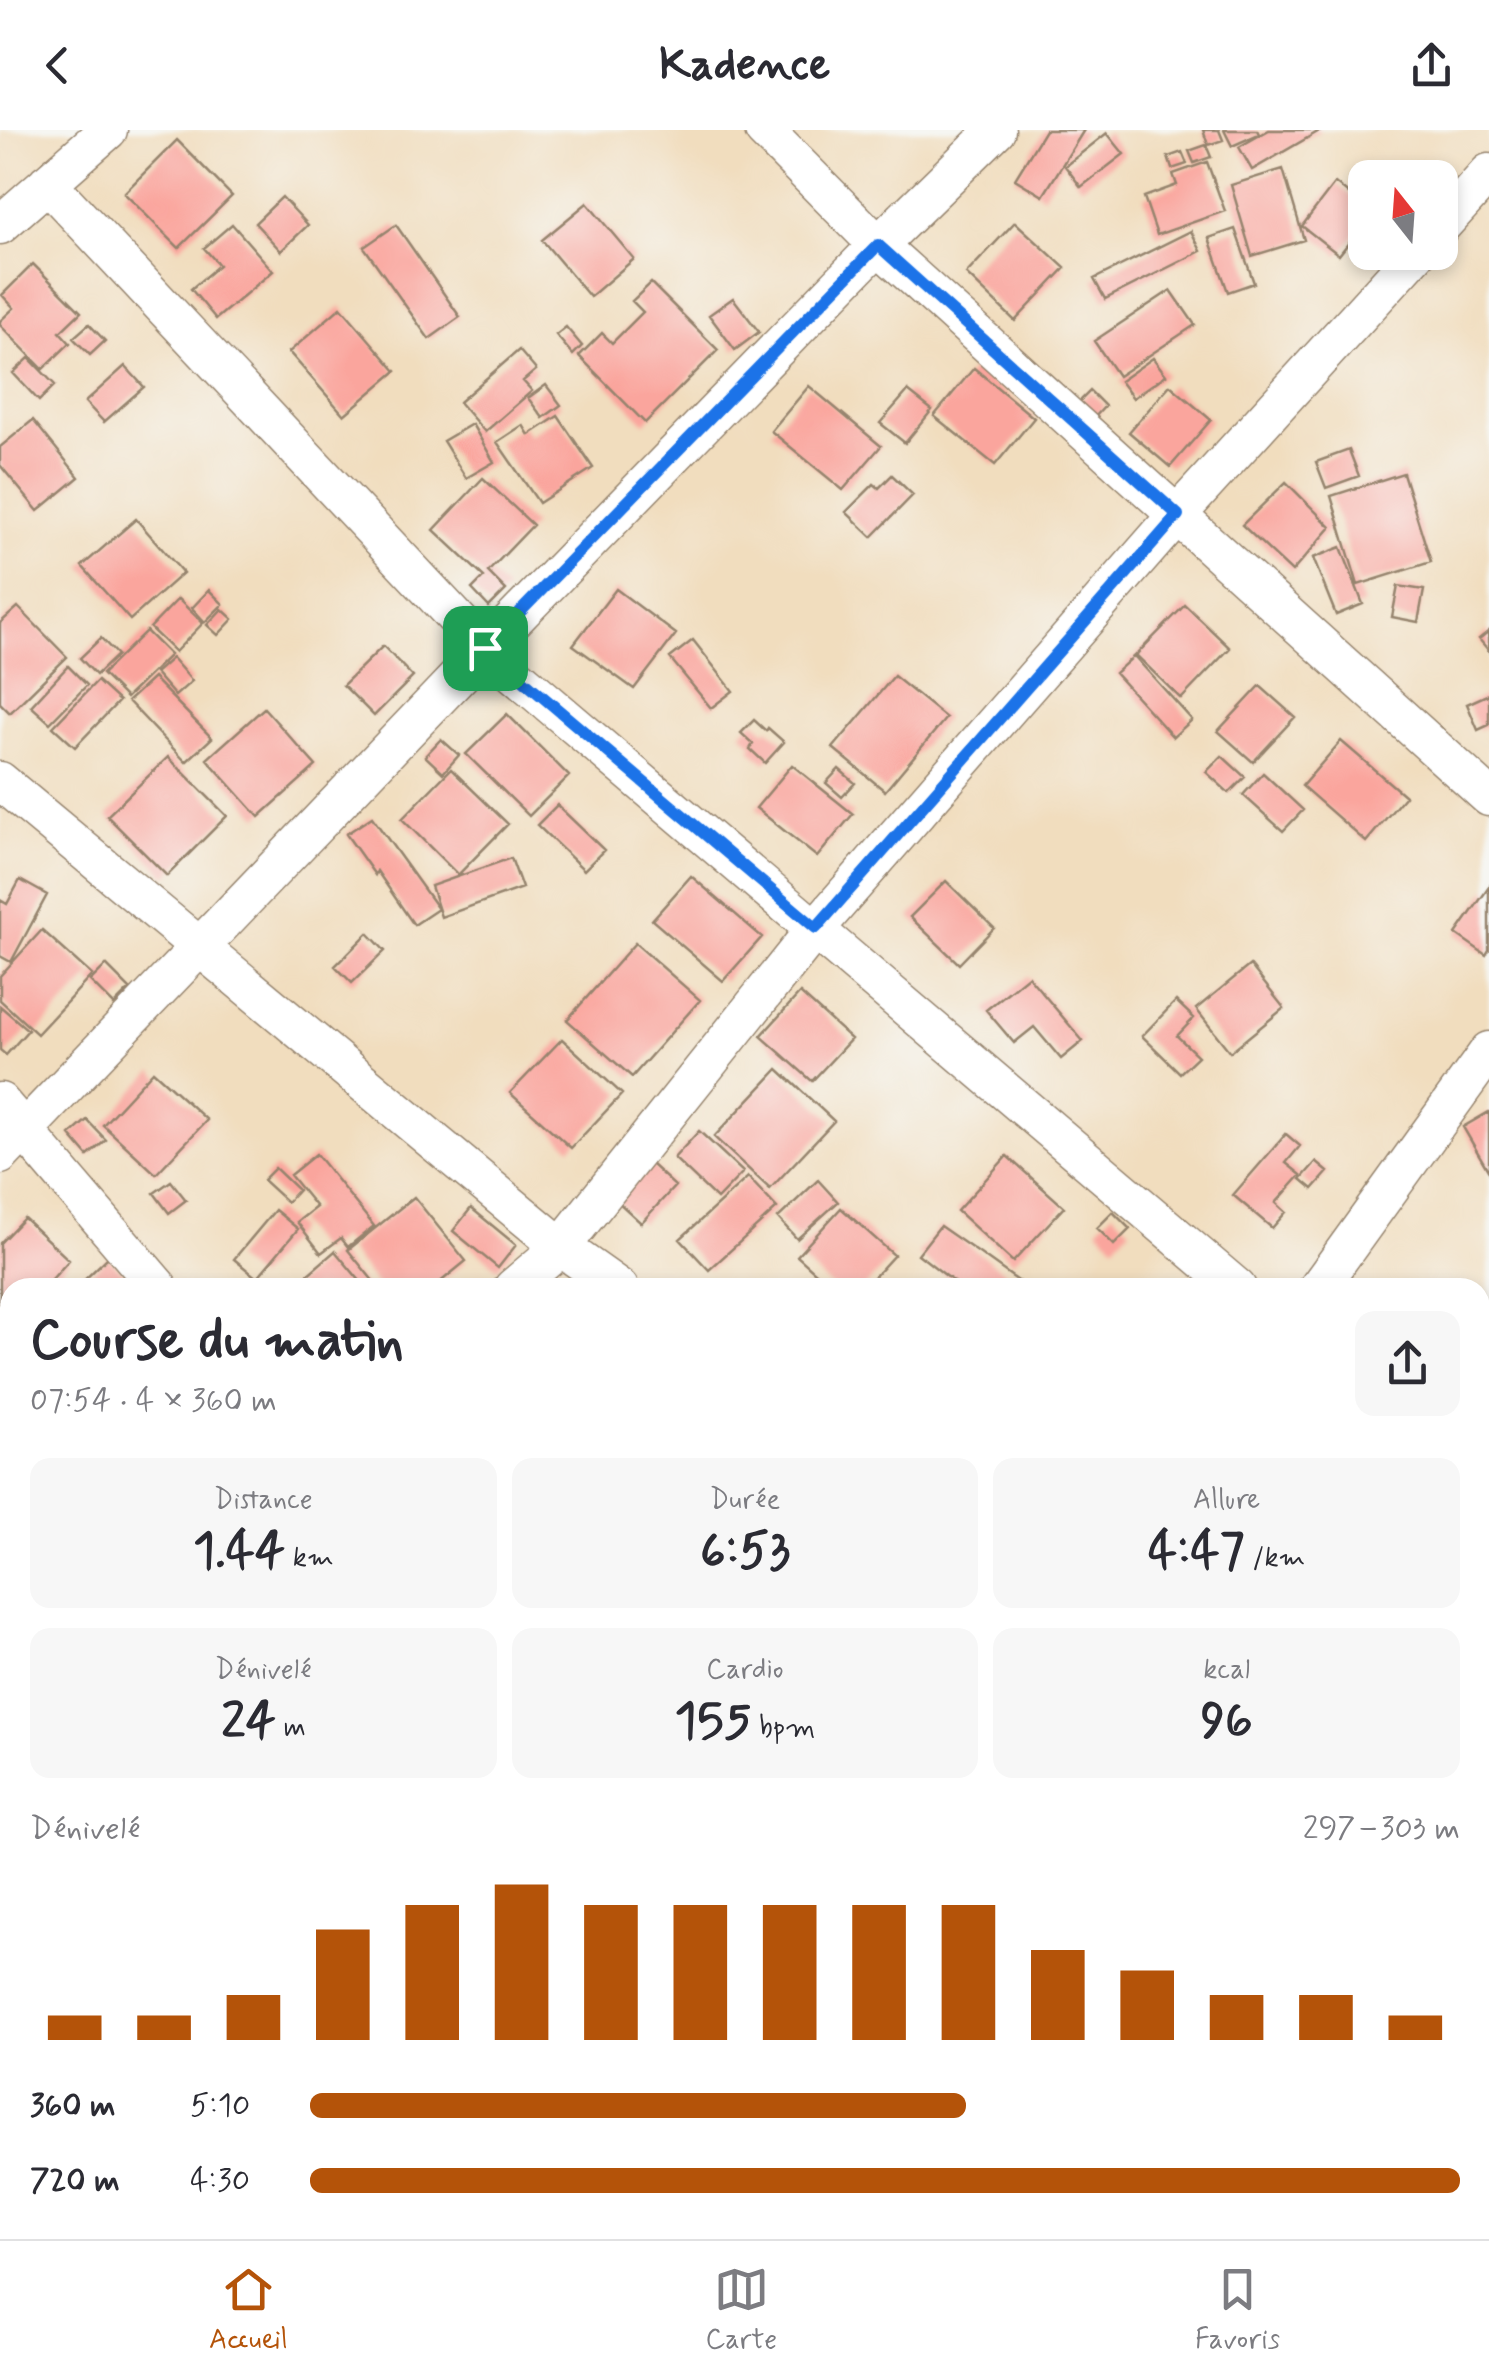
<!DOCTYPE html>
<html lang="fr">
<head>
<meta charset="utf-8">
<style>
	body { margin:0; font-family:Mynerve,sans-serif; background:#f7f7f7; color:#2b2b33; height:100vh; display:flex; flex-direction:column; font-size:38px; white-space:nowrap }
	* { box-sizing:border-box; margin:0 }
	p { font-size:32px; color:#7c7c81 }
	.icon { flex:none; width:55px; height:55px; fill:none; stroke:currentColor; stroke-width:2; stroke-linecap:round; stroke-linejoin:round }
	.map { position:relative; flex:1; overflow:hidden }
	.side { position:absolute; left:0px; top:1148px; width:1490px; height:962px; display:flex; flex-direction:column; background:#fff; border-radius:30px 30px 0 0; box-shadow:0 5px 15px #0003 }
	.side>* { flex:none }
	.needle { width:65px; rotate:343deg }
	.fabs { position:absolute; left:1348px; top:30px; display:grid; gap:20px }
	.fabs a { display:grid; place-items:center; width:110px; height:110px; border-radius:20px; background:#fff; box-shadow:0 5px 15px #0003; font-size:50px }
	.pin { position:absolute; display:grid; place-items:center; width:85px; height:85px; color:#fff; margin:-42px; border-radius:20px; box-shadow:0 5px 15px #0006 }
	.round { display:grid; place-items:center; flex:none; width:105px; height:105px; border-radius:20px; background:#f7f7f7 }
	.head { display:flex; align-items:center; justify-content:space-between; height:170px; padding:0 30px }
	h1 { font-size:55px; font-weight:700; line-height:75px }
	.metrics { display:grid; grid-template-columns:repeat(3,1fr); gap:15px; height:170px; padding:10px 30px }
	.metrics div { display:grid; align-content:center; border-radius:20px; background:#f7f7f7; text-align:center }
	.metrics b { font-size:50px; font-weight:700 }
	.metrics small { font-size:28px; font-weight:400 }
	.metrics p { font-size:28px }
	.chart { height:280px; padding:20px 30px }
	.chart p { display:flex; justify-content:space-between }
	.chart svg { width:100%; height:180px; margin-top:10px; stroke:#b45309; stroke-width:6 }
	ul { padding:0 30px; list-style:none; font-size:32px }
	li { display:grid; grid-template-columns:160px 120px 1fr; align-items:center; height:75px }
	li i { height:25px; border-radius:12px; background:#b45309 }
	header { display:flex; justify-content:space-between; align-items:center; height:130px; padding:0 30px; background:#fff; font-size:45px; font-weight:700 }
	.tabs { display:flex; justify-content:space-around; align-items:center; height:140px; border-top:2px solid #e1e1e2; background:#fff; font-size:28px; color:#7c7c81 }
	.tabs a { display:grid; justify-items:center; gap:5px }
	.tabs .current { color:#b45309 }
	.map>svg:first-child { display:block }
</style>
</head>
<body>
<header><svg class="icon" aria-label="back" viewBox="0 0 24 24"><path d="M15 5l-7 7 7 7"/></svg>Kadence<svg class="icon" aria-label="share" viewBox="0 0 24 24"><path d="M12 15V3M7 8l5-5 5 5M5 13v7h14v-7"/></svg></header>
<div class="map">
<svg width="1489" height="2109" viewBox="0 0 1489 2109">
	<rect width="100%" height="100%" fill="#f6f6f2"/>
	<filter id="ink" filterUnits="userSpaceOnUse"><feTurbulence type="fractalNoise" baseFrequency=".01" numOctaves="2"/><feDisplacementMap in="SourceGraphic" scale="20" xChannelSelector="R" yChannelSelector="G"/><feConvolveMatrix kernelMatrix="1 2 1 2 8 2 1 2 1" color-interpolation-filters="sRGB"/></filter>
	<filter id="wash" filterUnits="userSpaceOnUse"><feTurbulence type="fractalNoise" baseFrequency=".0048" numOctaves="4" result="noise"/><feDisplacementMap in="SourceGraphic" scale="40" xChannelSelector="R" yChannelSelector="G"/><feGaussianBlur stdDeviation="2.25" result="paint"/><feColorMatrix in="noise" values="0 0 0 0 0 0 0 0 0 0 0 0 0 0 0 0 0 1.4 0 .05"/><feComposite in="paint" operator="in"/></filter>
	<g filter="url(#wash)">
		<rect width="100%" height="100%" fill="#f1ddbe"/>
		<g id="blocks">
			<!-- building -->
			<path fill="#faa59d" d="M1045,0H1084L1043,66L1015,49Z
				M1203,0H1219L1223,10L1208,15Z
				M1224,0H1257L1259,4L1232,16Z
				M1269,0H1321L1252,40L1239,17Z
				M1107,3L1124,24L1081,57L1065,36Z
				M177,10L232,66L179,118L124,63Z
				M1206,15L1211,27L1194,33L1189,21Z
				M1182,22L1187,34L1172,39L1168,27Z
				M1207,32L1225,81L1157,105L1144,67L1177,55L1173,44Z
				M1283,39L1304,110L1252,126L1231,55Z
				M1335,53L1365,77V92L1339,125L1302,96Z
				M282,67L308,95L281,121L255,93Z
				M587,73L634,129L590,167L542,110Z
				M1015,92L1065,138L1015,191L966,144Z
				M232,94L273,141L216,189L191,159L219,135L204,118Z
				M396,95L460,187L429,209L364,117Z
				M1235,99L1254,153L1228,162L1209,108Z
				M1191,101L1201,121L1105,169L1094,149Z
				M33,134L81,182L60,202L70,213L43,239L0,195V191L14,178L2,165Z
				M651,153L718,220L645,293L579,226L602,203L612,213L643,182L632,171Z
				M1171,160L1195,195L1118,246L1094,211Z
				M733,168L759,202L735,220L709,185Z
				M341,177L396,241L344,285L289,222Z
				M89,194L105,211L90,225L73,208Z
				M566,197L582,216L573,225L556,205Z
				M519,220L536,240L523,251L532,261L485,302L459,272Z
				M29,228L55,255L39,271L13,243Z
				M1153,228L1166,245L1133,268L1120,251Z
				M125,236L144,257L104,292L85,272Z
				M974,238L1034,288L995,335L934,286Z
				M546,255L561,275L543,288L528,268Z
				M1170,255L1211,290L1170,337L1129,302Z
				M809,256L881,316L843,360L771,301Z
				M908,261L932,280L905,313L880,293Z
				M1090,261L1105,276L1093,289L1077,274Z
				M558,286L593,338L539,373L497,312L523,295L529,305Z
				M33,290L79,347L38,381L0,335V317Z
				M472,294L494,332L466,348L443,311Z
				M1349,320L1359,346L1326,358L1316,332Z
				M1403,343L1431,432L1358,455L1331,366Z
				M892,345L913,365L872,407L846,382L874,354L879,358Z
				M483,348L533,395L488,442L506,460L489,477L472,459L484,447L434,400Z
				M1286,352L1331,397L1292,442L1242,395Z
				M136,389L183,443L130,490L82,436Z
				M1341,417L1363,474L1336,485L1313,428Z
				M1398,456L1424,460L1418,492L1392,487Z
				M616,459L676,504L634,559L573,515Z
				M209,460L223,474L205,492L192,478Z
				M178,469L203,493L175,522L150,498Z
				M1185,475L1230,518L1181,569L1136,525Z
				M18,477L67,527L10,583L0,573V493Z
				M222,479L233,489L218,505L207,495Z
				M146,501L170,525L126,568L102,544Z
				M1489,501V521L1479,509Z
				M101,508L117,525L96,545L80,528Z
				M693,510L733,561L711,578L670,528Z
				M383,516L413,547L374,586L343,555Z
				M1134,526L1192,590L1173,607L1115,543Z
				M172,528L192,551L175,566L155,543Z
				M68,536L87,555L50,593L31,576Z
				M894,546L946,588L885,661L833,618Z
				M153,548L212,608L186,632L128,571Z
				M97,551L119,571L75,617L53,597Z
				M1260,556L1295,587L1253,632L1218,601Z
				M1489,564V595L1478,600L1467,574Z
				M264,578L316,636L259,687L207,629Z
				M507,584L569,646L529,686L466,624Z
				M754,590L766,601L768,598L784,612L765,633L750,619L753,614L741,603Z
				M441,609L459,625L443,643L425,626Z
				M1341,611L1405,666L1366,712L1302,656Z
				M1222,626L1245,647L1229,663L1206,642Z
				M168,627L227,686L167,746L107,686Z
				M792,635L853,684L817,727L756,678Z
				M451,639L508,694L458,745L402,689Z
				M839,639L855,653L842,667L826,653Z
				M1263,643L1303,680L1283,701L1243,665Z
				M557,675L604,720L584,740L537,695Z
				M372,687L438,779L414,795L377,741L375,745L346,704Z
				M511,728L522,758L441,787L431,756Z
				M691,746L762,807L723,851L652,790Z
				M20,750L47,765L11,832L0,826V770L7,774Z
				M946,751L994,798L959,834L910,787Z
				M1489,757V820L1486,825L1456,804Z
				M42,800L92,845L37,904L0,870V846Z
				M368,803L385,821L352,853L335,836Z
				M635,813L700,870L632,947L567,890Z
				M106,835L130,859L114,875L90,851Z
				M1250,835L1284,878L1230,922L1196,879Z
				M1028,846L1083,911L1061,929L1034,897L1014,913L986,880Z
				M800,863L851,909L812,951L761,906Z
				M1176,871L1194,888L1177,906L1198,926L1180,943L1142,906Z
				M0,876L28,900L6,925L0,920Z
				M562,909L622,964L571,1018L510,963Z
				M778,939L834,991L770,1059L714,1007Z
				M153,941L207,990L156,1044L103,995Z
				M1489,982V1042L1463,997Z
				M87,990L106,1010L88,1026L70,1005Z
				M699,1001L743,1042L717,1069L674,1028Z
				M1286,1004L1300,1016L1286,1033L1301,1045L1276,1073L1286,1082L1272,1098L1233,1065Z
				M316,1024L374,1096L348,1117L341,1108L321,1123L297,1092L316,1077L290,1045Z
				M1007,1026L1064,1077L1013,1132L957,1081Z
				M1316,1032L1328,1042L1313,1059L1301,1049Z
				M651,1034L675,1056L641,1093L617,1071Z
				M275,1038L298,1060L287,1072L263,1050Z
				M748,1047L777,1078L709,1140L680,1109Z
				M818,1050L838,1072L797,1109L778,1088Z
				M171,1051L186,1070L169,1083L154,1063Z
				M414,1067L466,1131L433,1158H379L348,1120Z
				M471,1078L516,1115L498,1138L453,1101Z
				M841,1078L894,1125L864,1158H833L797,1126Z
				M275,1080L298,1099L257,1148L234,1129Z
				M1113,1082L1130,1099L1114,1115L1097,1098Z
				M24,1088L69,1130L44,1158H10V1191L0,1182V1113Z
				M940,1096L976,1121L1028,1158H963L954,1152L918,1124Z
				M335,1121L366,1158H292Z
				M108,1127L137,1158H76Z
				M10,1305V1333L0,1320V1312Z
				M0,1439L10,1449L0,1460Z
				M5,1862L10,1869V1944L0,1951V1865Z
				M291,2100H374L375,2109H292Z
				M495,2100H539L531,2109H506Z
				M779,2100H787L789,2109H750Z"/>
		</g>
	</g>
	<g filter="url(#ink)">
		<use href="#blocks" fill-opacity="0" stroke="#96846e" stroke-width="2.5"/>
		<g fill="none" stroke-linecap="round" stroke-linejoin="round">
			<!-- minor casing -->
			<g stroke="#96846e" stroke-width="41">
				<path id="minor" d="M764,0L878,115L1489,667
					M47,53L485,519L1237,1158
					M0,95L108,0
					M1440,97L1489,43
					M0,651L561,1117L619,1158
					M0,972L159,1158
					M0,1025L485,519L878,115L996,0
					M513,1158L561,1117L816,798L1177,385L1417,122
					M1318,1158L1489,921
					M1480,1385L1489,1394
					M0,1755L10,1744
					M0,1778L10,1794
					M1480,1913L1489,1923
					M201,2100L206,2109
					M620,2100L627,2109"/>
			</g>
			<!-- minor -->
			<use href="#minor" stroke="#fff" stroke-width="38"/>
		</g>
	</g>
	<g fill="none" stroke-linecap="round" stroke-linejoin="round" filter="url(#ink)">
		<!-- route casing -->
		<g stroke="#fff" stroke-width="20">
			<path id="route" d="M878,115L1178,385L816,798L485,518Z"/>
		</g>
		<!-- route -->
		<use href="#route" stroke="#1a73e8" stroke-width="12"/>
	</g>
</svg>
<div class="fabs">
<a><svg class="needle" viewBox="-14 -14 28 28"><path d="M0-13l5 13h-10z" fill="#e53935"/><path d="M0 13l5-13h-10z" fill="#7c7c81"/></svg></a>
</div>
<div class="pin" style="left:485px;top:518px;background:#1e9e55"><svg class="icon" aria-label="arrive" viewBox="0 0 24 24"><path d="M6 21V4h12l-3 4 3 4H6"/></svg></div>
<section class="side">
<div class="head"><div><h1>Course du matin</h1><p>07:54 · 4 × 360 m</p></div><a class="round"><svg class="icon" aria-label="share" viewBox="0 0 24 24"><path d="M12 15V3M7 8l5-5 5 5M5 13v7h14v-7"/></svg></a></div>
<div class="metrics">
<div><p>Distance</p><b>1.44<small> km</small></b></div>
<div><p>Durée</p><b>6:53</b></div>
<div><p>Allure</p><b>4:47<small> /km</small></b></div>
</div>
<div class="metrics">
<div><p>Dénivelé</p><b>24<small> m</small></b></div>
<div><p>Cardio</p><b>155<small> bpm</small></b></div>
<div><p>kcal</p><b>96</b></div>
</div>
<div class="chart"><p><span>Dénivelé</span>297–303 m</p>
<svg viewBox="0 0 160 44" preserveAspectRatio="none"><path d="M5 44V38M15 44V38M25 44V33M35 44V17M45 44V11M55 44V6M65 44V11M75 44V11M85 44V11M95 44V11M105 44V11M115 44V22M125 44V27M135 44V33M145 44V33M155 44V38"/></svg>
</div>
<ul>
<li><b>360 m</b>5:10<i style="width:57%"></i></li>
<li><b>720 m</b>4:30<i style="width:100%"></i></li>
</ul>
</section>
</div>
<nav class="tabs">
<a class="current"><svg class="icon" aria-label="home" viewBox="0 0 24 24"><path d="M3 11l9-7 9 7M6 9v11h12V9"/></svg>Accueil</a>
<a><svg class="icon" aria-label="map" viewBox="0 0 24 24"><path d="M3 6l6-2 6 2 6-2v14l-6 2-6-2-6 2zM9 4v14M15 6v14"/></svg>Carte</a>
<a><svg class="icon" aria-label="saved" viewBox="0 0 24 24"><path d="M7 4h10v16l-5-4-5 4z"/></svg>Favoris</a>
</nav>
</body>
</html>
